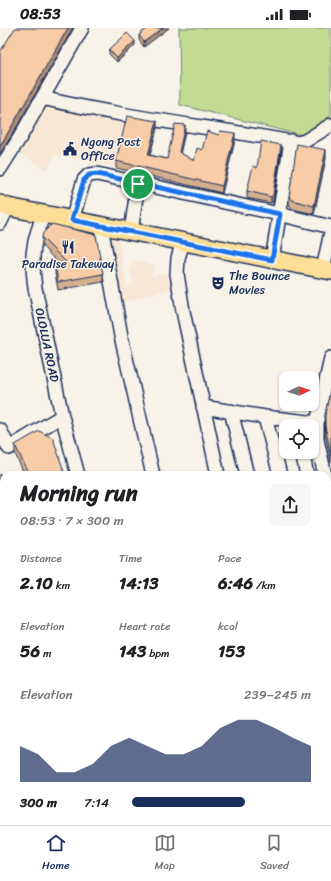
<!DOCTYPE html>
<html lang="en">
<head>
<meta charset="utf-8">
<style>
	body { margin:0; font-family:Sriracha,sans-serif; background:#f6f6f6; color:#202124; height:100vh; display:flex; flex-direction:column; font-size:15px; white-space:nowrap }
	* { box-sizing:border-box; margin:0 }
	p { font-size:13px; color:#757577 }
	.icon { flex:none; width:22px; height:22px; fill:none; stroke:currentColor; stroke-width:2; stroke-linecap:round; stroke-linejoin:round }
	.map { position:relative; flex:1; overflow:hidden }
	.side { position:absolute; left:0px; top:443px; width:331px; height:354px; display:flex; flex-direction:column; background:#fff; border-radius:12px 12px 0 0; box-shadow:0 1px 3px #0004 }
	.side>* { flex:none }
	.needle { width:26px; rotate:86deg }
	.fabs { position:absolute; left:279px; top:343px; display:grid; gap:8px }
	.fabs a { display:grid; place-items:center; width:40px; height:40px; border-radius:8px; background:#fff; box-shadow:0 1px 3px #0004; font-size:20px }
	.pin { position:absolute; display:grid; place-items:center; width:34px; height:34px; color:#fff; margin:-17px; border:2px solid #fff; border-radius:50%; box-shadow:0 1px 4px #0007 }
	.round { display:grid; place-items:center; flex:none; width:42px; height:42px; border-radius:8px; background:#f6f6f6 }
	.summary { display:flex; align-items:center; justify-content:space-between; height:68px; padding:0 20px }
	h1 { font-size:22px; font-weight:700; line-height:30px }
	.figures { display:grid; grid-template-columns:repeat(3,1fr); gap:6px; height:68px; padding:4px 20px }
	.figures div { display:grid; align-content:center }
	.figures b { font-size:17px; font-weight:700 }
	.figures small { font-size:11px; font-weight:400 }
	.figures p { font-size:11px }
	.chart { height:112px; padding:8px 20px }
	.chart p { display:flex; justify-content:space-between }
	.chart svg { width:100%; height:72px; margin-top:4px; fill:#1b2f5e; opacity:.7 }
	ul { padding:0 20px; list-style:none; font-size:13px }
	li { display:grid; grid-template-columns:64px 48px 1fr; align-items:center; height:30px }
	li i { height:10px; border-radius:5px; background:#1b2f5e }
	.status { display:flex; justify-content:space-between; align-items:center; height:28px; padding:0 20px; background:#fff; direction:ltr }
	.status svg { height:11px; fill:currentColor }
	.menu { display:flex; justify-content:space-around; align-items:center; height:56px; border-top:1px solid #e0e0e0; background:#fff; font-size:11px; color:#757577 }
	.menu a { display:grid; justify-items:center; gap:2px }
	.menu .on { color:#1b2f5e }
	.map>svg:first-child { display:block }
</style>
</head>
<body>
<div class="status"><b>08:53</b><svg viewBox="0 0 49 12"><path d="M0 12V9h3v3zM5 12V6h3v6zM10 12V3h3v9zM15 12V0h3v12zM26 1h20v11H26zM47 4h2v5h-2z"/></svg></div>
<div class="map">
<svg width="331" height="797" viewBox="0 0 331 797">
	<rect width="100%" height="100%" fill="#f7f3e8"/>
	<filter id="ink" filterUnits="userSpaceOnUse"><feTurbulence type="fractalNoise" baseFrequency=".025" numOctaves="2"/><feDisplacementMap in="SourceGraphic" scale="8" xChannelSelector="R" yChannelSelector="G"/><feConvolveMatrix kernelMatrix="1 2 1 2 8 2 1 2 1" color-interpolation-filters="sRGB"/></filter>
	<g filter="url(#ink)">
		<!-- built -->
		<path fill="#f7e7d4" d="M46,75L124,93L114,139L55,127L46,142L17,123Z
			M108,205L118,207L126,258L134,256L129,241L136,232L155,238L150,249L167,245L170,261L122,274Z
			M331,488V546L327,547V489Z"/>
		<!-- green -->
		<path fill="#c2da91" stroke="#6e8478" d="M179,0H331V88L301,107L180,77Z"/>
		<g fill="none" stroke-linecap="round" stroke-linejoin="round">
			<!-- minor casing -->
			<g stroke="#1b2f5e" stroke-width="16">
				<path id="minor" d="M42,70C126,90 213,99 298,115L305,113L331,97
					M0,141L19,111L82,0
					M44,186C32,215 31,229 35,260L62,388L78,447
					M72,192L84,152L89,147L97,146L279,186L331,199
					M0,195L8,179
					M101,198L121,308L153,447
					M131,204L138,155
					M183,214L178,230L177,246L183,283L218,447
					M272,232L291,113
					M323,241L331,204
					M203,379L265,389L317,395
					M231,383L247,447
					M265,389L280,447
					M0,402L9,420L62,388
					M302,424L307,447
					M325,447L317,412V395L331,330
					M327,454L331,472
					M327,553L331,552
					M160,793L161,797"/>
			</g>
			<!-- major casing -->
			<g stroke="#1b2f5e" stroke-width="20">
				<path id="major" d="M0,176L8,179L331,243"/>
			</g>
			<!-- minor -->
			<use href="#minor" stroke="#f7f3e8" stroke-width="13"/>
			<!-- major -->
			<use href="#major" stroke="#fdde96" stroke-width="17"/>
		</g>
		<!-- wall -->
		<path fill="#d4af8f" stroke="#1b2f5e" d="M148,0L144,19L139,12V7Z
			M135,17L117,34L109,26V22Z
			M157,100L150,127L167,131L185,104L180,125L194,133L202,122L235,112L222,165L116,140V133Z
			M281,123L273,174L271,175L247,170V163L257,140Z
			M326,130L314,186L292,181L289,176V168Z
			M42,210L103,246V254L58,262L55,245V236H59L42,218Z
			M331,358V434L325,406V387Z
			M15,417L65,447H25L15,426Z"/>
		<!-- shaded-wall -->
		<path fill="#ad8f74" stroke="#1b2f5e" d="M68,0H73L12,107L0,126V118Z
			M163,0H169L144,19V14Z
			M135,13V17L117,34V30Z
			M157,93V100L148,134V127Z
			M185,97V104L179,131V124Z
			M235,105V112L222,165V158Z
			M281,117V123L273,174L271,175V169Z
			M326,122V130L314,186V178Z
			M4,484V493L0,494V486Z"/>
		<!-- building -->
		<path fill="#f7cca6" stroke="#1b2f5e" d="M15,0H68L12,98L0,118V24Z
			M148,0H163L144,14L139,7Z
			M127,5L135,13L117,30L109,22Z
			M127,88L157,93L148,127L167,131L175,96L185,97L179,124L194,133L197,120L202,122L207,103L219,107L220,103L235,105L222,158L116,133Z
			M261,113L281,117L273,167L271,169L247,163L253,138L257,140Z
			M297,116L326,122L314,178L292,172L289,168Z
			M52,196L96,207L103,246L58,254L55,236L66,234L42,210L43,205Z
			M331,358V426L325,398V387Z
			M39,403L53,410L65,447H29L15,417Z
			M0,446L4,455V484L0,486Z"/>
	</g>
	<g fill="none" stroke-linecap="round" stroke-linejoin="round" filter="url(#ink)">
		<!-- route casing -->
		<g stroke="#fff" stroke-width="8">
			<path id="route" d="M97,146L280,186L272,232L72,192L84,152L89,147Z"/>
		</g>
		<!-- route -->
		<use href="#route" stroke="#1a73e8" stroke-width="5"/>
	</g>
	<!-- icons -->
	<defs>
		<g id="civic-bare" transform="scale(1.08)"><path d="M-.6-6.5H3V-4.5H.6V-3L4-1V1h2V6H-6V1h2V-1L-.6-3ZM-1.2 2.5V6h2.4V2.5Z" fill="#1b2f5e" stroke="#f7f3e8" stroke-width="2.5" paint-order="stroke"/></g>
		<g id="restaurant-bare" transform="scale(1.08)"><path d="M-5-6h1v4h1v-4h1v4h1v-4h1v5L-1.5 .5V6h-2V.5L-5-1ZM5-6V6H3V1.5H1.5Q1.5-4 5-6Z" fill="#1b2f5e" stroke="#f7f3e8" stroke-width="2.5" paint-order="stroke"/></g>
		<g id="theatre-bare" transform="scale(1.08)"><path d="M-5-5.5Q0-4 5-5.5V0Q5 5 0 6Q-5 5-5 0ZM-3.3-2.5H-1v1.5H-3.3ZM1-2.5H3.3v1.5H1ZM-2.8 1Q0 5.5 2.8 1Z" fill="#1b2f5e" stroke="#f7f3e8" stroke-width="2.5" paint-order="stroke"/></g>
	</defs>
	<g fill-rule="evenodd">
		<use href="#civic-bare" x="70" y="121"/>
		<use href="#restaurant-bare" x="68" y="219"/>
		<use href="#theatre-bare" x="218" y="255"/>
	</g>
	<g text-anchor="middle" stroke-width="3" stroke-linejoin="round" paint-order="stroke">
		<!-- poi labels -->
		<g font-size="12" fill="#1b2f5e" stroke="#f7f3e8" text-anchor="start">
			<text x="81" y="118">Ngong Post<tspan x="81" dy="14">Office</tspan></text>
			<text x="68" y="240" text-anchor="middle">Paradise Takeway</text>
			<text x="229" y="252">The Bounce<tspan x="229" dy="14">Movies</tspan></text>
		</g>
		<!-- street labels -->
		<g font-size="12" fill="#1b2f5e" stroke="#f7f3e8">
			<text transform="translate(47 317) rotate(78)" y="4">OLOLUA ROAD</text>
		</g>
	</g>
</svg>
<div class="fabs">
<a><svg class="needle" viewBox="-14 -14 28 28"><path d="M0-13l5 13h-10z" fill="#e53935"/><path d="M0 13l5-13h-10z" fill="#757577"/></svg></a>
<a><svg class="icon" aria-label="locate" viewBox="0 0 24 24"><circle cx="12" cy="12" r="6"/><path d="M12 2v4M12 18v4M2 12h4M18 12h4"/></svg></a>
</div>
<div class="pin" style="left:138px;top:156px;background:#1e9e55"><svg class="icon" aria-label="arrive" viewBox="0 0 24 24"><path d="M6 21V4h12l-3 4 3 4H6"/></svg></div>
<section class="side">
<div class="summary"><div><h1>Morning run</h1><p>08:53 · 7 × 300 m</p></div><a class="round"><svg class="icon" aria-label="share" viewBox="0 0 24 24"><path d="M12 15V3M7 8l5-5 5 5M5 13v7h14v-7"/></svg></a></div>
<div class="figures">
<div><p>Distance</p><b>2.10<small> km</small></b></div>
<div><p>Time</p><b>14:13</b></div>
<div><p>Pace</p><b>6:46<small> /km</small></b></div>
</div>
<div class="figures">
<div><p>Elevation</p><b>56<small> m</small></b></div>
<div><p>Heart rate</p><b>143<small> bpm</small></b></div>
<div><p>kcal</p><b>153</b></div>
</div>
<div class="chart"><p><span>Elevation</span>239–245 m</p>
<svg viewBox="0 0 160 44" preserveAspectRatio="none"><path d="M0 44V22L10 27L20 38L30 38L40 33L50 22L60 17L70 22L80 27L90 27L100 22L110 11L120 6L130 6L140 11L150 17L160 22V44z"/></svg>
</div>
<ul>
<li><b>300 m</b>7:14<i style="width:63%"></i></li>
</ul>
</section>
</div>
<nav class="menu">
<a class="on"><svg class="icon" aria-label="home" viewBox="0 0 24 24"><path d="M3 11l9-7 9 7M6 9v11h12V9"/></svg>Home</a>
<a><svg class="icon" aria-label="map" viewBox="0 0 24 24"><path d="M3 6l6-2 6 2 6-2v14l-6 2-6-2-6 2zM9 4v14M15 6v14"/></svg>Map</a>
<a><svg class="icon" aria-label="saved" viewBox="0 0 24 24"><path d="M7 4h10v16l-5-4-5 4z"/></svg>Saved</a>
</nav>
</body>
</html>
